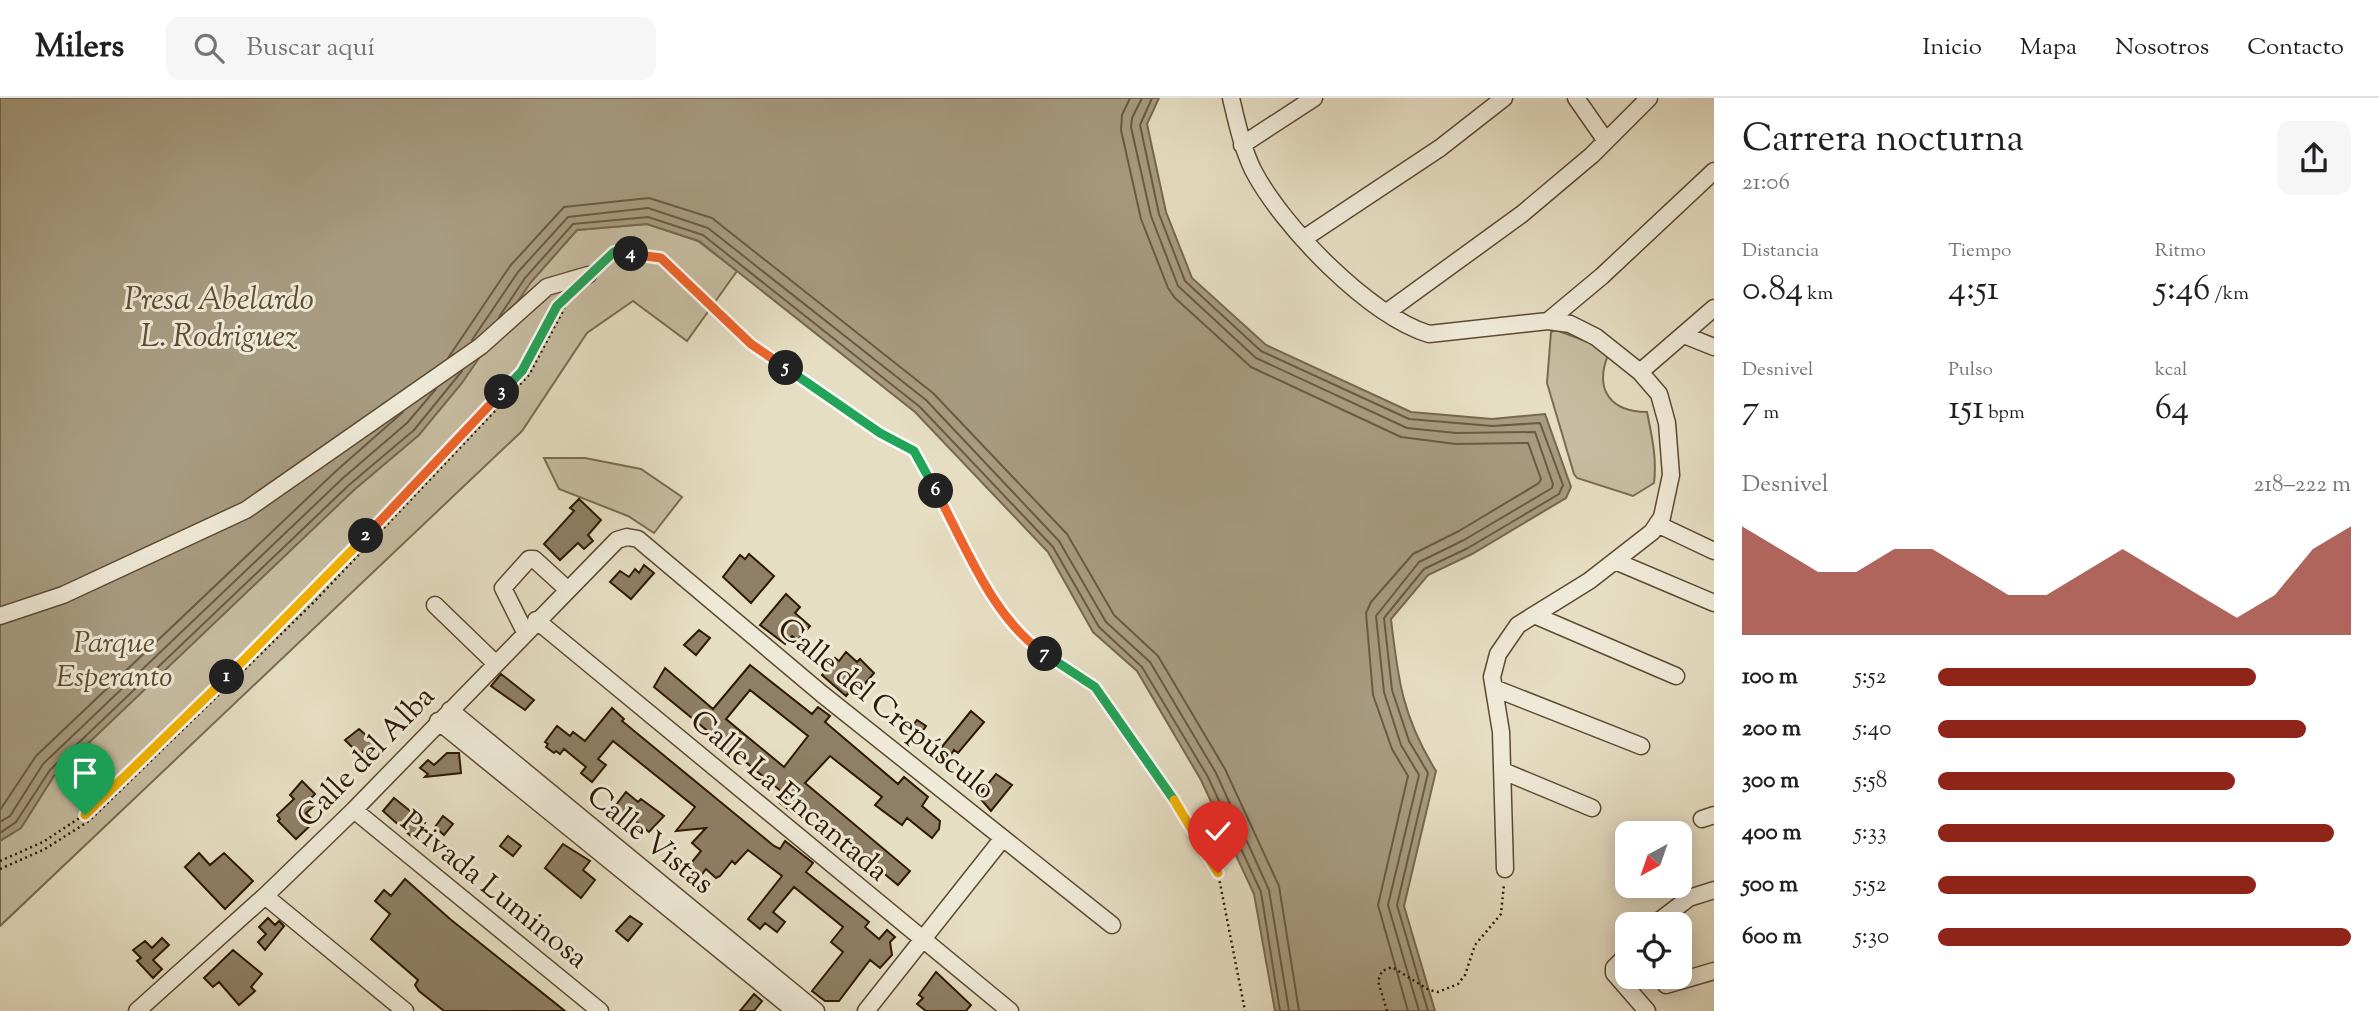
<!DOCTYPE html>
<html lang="es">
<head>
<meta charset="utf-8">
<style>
	body { margin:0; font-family:"Sorts Mill Goudy",serif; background:#f6f6f6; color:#202124; height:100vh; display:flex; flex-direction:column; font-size:26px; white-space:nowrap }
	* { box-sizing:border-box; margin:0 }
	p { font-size:23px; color:#757577 }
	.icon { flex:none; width:38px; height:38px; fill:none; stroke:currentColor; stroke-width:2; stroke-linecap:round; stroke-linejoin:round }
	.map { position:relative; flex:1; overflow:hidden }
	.drawer { display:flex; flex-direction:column; background:#fff; width:665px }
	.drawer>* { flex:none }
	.needle { width:46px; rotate:220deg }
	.tools { position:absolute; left:1615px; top:723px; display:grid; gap:14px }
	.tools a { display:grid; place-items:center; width:77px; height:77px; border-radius:14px; background:#fff; box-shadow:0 4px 18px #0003; font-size:35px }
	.pin { position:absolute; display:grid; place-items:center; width:60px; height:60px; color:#fff; margin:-72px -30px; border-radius:50% 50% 50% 0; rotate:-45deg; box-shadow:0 0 7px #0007 }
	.pin .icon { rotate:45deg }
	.km { position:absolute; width:35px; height:35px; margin:-18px; border-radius:50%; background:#222; color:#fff; font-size:19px; line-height:35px; text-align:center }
	.round { display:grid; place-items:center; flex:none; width:74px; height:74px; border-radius:14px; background:#f6f6f6 }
	.overview { display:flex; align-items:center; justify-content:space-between; height:119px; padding:0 28px }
	h1 { font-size:38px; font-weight:600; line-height:52px }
	.metrics { display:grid; grid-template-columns:repeat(3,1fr); gap:10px; height:119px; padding:7px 28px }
	.metrics div { display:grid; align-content:center }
	.metrics b { font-size:35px; font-weight:600 }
	.metrics small { font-size:19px; font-weight:400 }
	.metrics p { font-size:19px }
	.chart { height:196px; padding:14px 28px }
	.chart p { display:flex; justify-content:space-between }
	.chart svg { width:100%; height:126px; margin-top:7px; fill:#8f2418; opacity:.7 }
	ul { padding:0 28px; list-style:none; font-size:23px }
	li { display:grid; grid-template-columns:112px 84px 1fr; align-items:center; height:52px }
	li i { height:18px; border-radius:9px; background:#8f2418 }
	header { display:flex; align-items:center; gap:42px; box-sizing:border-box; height:98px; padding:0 35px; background:#fff; border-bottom:2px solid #e0e0e0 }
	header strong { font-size:33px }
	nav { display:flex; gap:38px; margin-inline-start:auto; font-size:24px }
	.search { width:490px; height:63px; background:#f6f6f6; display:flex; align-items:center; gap:18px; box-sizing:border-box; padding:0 24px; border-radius:14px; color:#757577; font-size:26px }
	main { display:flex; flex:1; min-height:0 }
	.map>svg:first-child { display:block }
</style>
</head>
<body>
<header>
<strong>Milers</strong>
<div class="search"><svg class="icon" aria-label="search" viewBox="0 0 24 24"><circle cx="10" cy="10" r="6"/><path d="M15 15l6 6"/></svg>Buscar aquí</div>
<nav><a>Inicio</a><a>Mapa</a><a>Nosotros</a><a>Contacto</a></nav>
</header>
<main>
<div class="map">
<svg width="1714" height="913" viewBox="0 0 1714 913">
	<rect width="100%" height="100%" fill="#e6dec3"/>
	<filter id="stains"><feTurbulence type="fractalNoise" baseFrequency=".00286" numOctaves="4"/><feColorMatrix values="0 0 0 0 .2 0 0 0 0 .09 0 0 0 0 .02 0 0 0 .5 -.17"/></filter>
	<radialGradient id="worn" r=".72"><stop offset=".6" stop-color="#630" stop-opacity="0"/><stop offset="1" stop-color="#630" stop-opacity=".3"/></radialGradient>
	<!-- green -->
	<path fill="#c7bda2" stroke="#7a6b52" stroke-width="2" d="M647,126L698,143L737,173L687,243L633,203L587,235L522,333L0,828V481L531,184L577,132Z
		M1556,232L1596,247L1608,257C1594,292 1611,314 1647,314C1652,339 1657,360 1654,385L1633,398L1577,380L1574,376L1547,285L1551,234Z
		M544,360H585L641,371L682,399L654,435L628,418L559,391Z"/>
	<!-- water -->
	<path fill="#a79b81" stroke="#77674e" stroke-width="2" d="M0,0H1159L1147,26L1166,114L1192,180L1266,247L1411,314L1492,321L1545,316L1571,389L1566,400L1472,456L1428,477L1391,521C1398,583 1403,620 1436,673L1404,808L1435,913H1275L1254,796L1201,682L1137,573L1093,534L1048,454L915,314L699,143L647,126L577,132L531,184L462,285L419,337L354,392L54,678L21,730L0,743Z"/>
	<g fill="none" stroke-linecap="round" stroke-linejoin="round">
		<!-- shore -->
		<path stroke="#6a5a41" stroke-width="2" d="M1130,0L1122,17L1121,32L1141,121L1168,190L1175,200L1251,269L1401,339L1456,346L1528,345L1541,381L1539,385L1459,433L1413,456L1371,504L1366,515L1373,597L1392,651L1408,678L1378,807L1408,913
			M1142,0L1132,20L1131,29L1151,118L1178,188L1256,260L1407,330L1456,335L1535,334L1553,386L1552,390L1464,442L1419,464L1376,518L1384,594L1401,647L1419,677L1388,807L1419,913
			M1152,0L1140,27L1159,116L1185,183L1261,253L1409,321L1492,328L1540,325L1563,387L1559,396L1468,450L1424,471L1384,520L1392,592L1409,643L1428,675L1397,807L1428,913
			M499,219L525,180L573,126L648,119L703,137L920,309L1053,449L1099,529L1142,569L1208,679L1261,794L1280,913
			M472,242L518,174L568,119L648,110L708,130L926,302L1059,443L1106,524L1150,564L1216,675L1269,792L1289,913
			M448,260L510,168L564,109L649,100L712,120L933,295L1067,436L1114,517L1158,558L1225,671L1279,788L1299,913
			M0,712L36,658L336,373L403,314
			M0,724L10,718L43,666L343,380L407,325L436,291
			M0,735L16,724L50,672L349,387L414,332L462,273"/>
	</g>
	<!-- building -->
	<path fill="#8e7f66" stroke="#2e1901" stroke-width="2" fill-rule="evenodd" d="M579,401L601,422L588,437L593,443L584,451L578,445L560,462L544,446L574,413L570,410Z
		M749,456L774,478L751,505L723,479L740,457L745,461Z
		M644,467L654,475L631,501L610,484L620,473L629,479L635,471L639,475Z
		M786,496L800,509L795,515L810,528L798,542L792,538L785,546L760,527Z
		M699,532L710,540L696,557L684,547Z
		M846,554L857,564L860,561L874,575L858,594L856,596L851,592L846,598L822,577L835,560L839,563Z
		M750,567L812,616L818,609L830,618L825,624L898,686L904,679L928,699L922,708L940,723L939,731L932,740L907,720L902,727L875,707L882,699L830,658L805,685L910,773L898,787L800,706L793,715L780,705L787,698L654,589L665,570L713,611ZM750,592L808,638L784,669L726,621Z
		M501,576L534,602L525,612L491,588Z
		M612,610L624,621L622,623L774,748L780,751L785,743L813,765L806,774L869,824L865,829L879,841L887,832L895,839L890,844L892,857L880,870L870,862L839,903H825L812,893L843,854L831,844L843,829L794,789L773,814L785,824L777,834L765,825L760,831L748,821L782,778L748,752L735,766L732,763L720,778L716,780L706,771L699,780L687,770L701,753L692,745L706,730L676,733L695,709L613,643L598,661L606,667L592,684L581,675L586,669L564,651L560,656L556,653L554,655L546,649L548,646L545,644L557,628L570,638L573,634L585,643Z
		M971,613L984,624L958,655L954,652L950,658L941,650Z
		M917,622L926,628L920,637L911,630Z
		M359,631L385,654L374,664L363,653L360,657L345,642Z
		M447,655H459L461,675L425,679L428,676L420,670L428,662L434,667Z
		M996,676L1012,687L991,713L978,698Z
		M302,683L315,696L309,702L314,708L306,715L314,724L296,741L278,723L280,721L277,717L294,701L290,697Z
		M626,694L638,704L641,701L664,718L649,734L628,717L621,726L609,716Z
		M394,700L425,725L413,740L383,713Z
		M443,718L453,726L444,737L435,729Z
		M508,738L521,748L513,758L500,748Z
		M563,746L590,763L583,772L595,782L581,800L545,770Z
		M199,755L210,767L224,755L253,783L225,811L185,769Z
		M405,781L450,821L565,913H444L419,893L415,887L418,882L371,841L390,816L375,803L384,792L391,798Z
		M630,818L642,826L628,843L616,833Z
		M268,820L275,827L279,823L284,828L265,852L258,844L266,836L259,829Z
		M162,840L169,847L153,862L162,871L153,880L137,863L141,860L133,852L145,843L152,850Z
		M233,852L262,876L251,889L255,893L239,907L219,884L213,889L204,880Z
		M936,874L971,907L966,913H926L917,906L923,900L919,897Z
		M754,896L762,903L754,913H740Z"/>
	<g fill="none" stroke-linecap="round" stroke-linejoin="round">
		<!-- minor casing -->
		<g stroke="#5c4a32" stroke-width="19">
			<path id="minor" d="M1231,0C1237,25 1242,49 1253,72C1282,128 1368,217 1429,236L1548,223L1570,226L1596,239L1640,274L1659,296L1667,325L1671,377L1662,419L1652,434L1589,483L1518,527L1498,556L1492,579L1501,634L1505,771
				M1576,0L1606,43
				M1242,47L1314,0
				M1303,141L1440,50L1504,0
				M1387,214L1522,116L1592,57L1649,0
				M1548,223L1602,178L1714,73
				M1684,237L1714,249
				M1640,274L1714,210
				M1657,426L1714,453
				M1615,463L1714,505
				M435,507L495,565
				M1534,517L1676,578
				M0,518L63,497L246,412L481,248L547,189L588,177
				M536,522L1010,913
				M525,534L503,490L529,461H534L567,491
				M1494,590L1641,648
				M450,612L816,913
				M438,623L795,913
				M1503,673L1592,710
				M354,712L600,913
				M1702,721L1714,717
				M265,798L405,913
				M1655,826L1689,800L1714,792
				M1628,856L1614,870V875L1647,913
				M1666,887L1714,873
				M137,913L265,798L354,712L617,442L627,439L638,441L822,596L1112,827
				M866,913L1003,740"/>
		</g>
		<!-- path -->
		<path stroke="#2e1901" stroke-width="2.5" stroke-dasharray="2 3.5" stroke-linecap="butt" d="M598,168L614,154L661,160L751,246L880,335L914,353L993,498L1023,541L1095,589L1189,722L1218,775L1245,913
			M0,763L43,744L84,717L308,500L522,273L557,208L565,200
			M0,771L45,751L89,723L313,505L529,277L564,211L566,199
			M1387,913L1378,883L1382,873L1392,869L1429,892L1438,894L1458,886L1465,877L1475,847L1501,816L1504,786"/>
		<!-- minor -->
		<use href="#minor" stroke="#efead8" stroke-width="16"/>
	</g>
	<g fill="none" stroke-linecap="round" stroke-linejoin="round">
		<!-- split-1 casing -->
		<g stroke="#fff" stroke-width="14">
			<path id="split-1" d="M85,717L227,579"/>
		</g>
		<!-- split-2 casing -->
		<g stroke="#fff" stroke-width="14">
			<path id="split-2" d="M227,579L366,438"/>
		</g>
		<!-- split-3 casing -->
		<g stroke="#fff" stroke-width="14">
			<path id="split-3" d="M366,438L502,294"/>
		</g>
		<!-- split-4 casing -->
		<g stroke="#fff" stroke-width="14">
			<path id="split-4" d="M502,294L522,273L557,208L614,154L631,156"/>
		</g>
		<!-- split-5 casing -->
		<g stroke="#fff" stroke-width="14">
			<path id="split-5" d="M631,156L661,160L751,246L786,270"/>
		</g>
		<!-- split-6 casing -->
		<g stroke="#fff" stroke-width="14">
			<path id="split-6" d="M786,270L880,335L914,353L936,393"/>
		</g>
		<!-- split-7 casing -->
		<g stroke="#fff" stroke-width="14">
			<path id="split-7" d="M936,393C966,448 992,520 1045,556"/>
		</g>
		<!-- split-8 casing -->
		<g stroke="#fff" stroke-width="14">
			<path id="split-8" d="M1045,556L1095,589L1174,702"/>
		</g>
		<!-- split-9 casing -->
		<g stroke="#fff" stroke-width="14">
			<path id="split-9" d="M1174,702L1218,775"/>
		</g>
		<!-- split-1 -->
		<use href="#split-1" stroke="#f5b400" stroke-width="9"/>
		<!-- split-2 -->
		<use href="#split-2" stroke="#f5b400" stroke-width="9"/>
		<!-- split-3 -->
		<use href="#split-3" stroke="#f0652b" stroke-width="9"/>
		<!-- split-4 -->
		<use href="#split-4" stroke="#22a559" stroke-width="9"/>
		<!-- split-5 -->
		<use href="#split-5" stroke="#f0652b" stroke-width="9"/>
		<!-- split-6 -->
		<use href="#split-6" stroke="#22a559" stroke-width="9"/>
		<!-- split-7 -->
		<use href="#split-7" stroke="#f0652b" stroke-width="9"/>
		<!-- split-8 -->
		<use href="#split-8" stroke="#22a559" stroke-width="9"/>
		<!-- split-9 -->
		<use href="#split-9" stroke="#f5b400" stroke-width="9"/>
	</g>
	<g text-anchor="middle" stroke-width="6" stroke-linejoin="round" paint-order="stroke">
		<!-- park labels -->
		<g font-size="30" font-style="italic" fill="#5c4a31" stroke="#efead8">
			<text x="114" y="554">Parque<tspan x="114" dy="34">Esperanto</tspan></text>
		</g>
		<!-- street labels -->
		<g font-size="30" fill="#2e1901" stroke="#efead8">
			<text transform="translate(887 610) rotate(39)" y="10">Calle del Crepúsculo</text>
			<text transform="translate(365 658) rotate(-46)" y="10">Calle del Alba</text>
			<text transform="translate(790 697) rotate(40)" y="10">Calle La Encantada</text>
			<text transform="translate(651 741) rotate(39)" y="10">Calle Vistas</text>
			<text transform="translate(495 791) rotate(39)" y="10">Privada Luminosa</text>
		</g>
		<!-- water labels -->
		<g font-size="32" font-style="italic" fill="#5e4d34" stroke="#efead8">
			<text x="219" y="211">Presa Abelardo<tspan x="219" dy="37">L. Rodriguez</tspan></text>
		</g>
	</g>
	<rect width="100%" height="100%" filter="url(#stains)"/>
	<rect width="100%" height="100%" fill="url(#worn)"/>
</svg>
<div class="tools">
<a><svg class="needle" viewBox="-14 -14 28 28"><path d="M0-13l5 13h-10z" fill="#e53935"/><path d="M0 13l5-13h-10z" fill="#757577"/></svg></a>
<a><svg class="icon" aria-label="locate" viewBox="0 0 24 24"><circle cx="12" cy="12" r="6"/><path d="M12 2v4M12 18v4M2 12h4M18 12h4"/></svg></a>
</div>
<div class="pin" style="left:85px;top:717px;background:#1e9e55"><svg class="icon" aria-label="arrive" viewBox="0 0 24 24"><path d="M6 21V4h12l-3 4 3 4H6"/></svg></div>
<div class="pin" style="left:1218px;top:775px;background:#d93025"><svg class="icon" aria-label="check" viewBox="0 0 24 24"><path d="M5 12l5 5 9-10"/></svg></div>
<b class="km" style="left:227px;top:579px">1</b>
<b class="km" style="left:366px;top:438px">2</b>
<b class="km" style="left:502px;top:294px">3</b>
<b class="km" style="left:631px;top:156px">4</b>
<b class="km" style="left:786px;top:270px">5</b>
<b class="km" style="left:936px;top:393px">6</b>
<b class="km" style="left:1045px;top:556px">7</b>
</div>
<section class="drawer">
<div class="overview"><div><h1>Carrera nocturna</h1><p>21:06</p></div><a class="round"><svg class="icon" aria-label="share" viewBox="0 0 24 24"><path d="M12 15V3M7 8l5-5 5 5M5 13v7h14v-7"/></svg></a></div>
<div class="metrics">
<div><p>Distancia</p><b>0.84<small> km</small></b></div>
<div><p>Tiempo</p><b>4:51</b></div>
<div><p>Ritmo</p><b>5:46<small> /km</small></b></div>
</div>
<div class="metrics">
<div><p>Desnivel</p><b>7<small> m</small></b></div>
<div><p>Pulso</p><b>151<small> bpm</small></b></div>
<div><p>kcal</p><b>64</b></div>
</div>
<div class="chart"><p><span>Desnivel</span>218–222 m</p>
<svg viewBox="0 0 160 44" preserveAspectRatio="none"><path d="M0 44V6L10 14L20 22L30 22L40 14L50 14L60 22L70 30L80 30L90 22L100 14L110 22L120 30L130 38L140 30L150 14L160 6V44z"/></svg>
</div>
<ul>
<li><b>100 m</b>5:52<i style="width:77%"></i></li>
<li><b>200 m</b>5:40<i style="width:89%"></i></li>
<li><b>300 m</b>5:58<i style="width:72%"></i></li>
<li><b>400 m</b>5:33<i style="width:96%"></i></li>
<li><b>500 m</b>5:52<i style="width:77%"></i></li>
<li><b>600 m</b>5:30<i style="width:100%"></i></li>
</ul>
</section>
</main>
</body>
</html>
